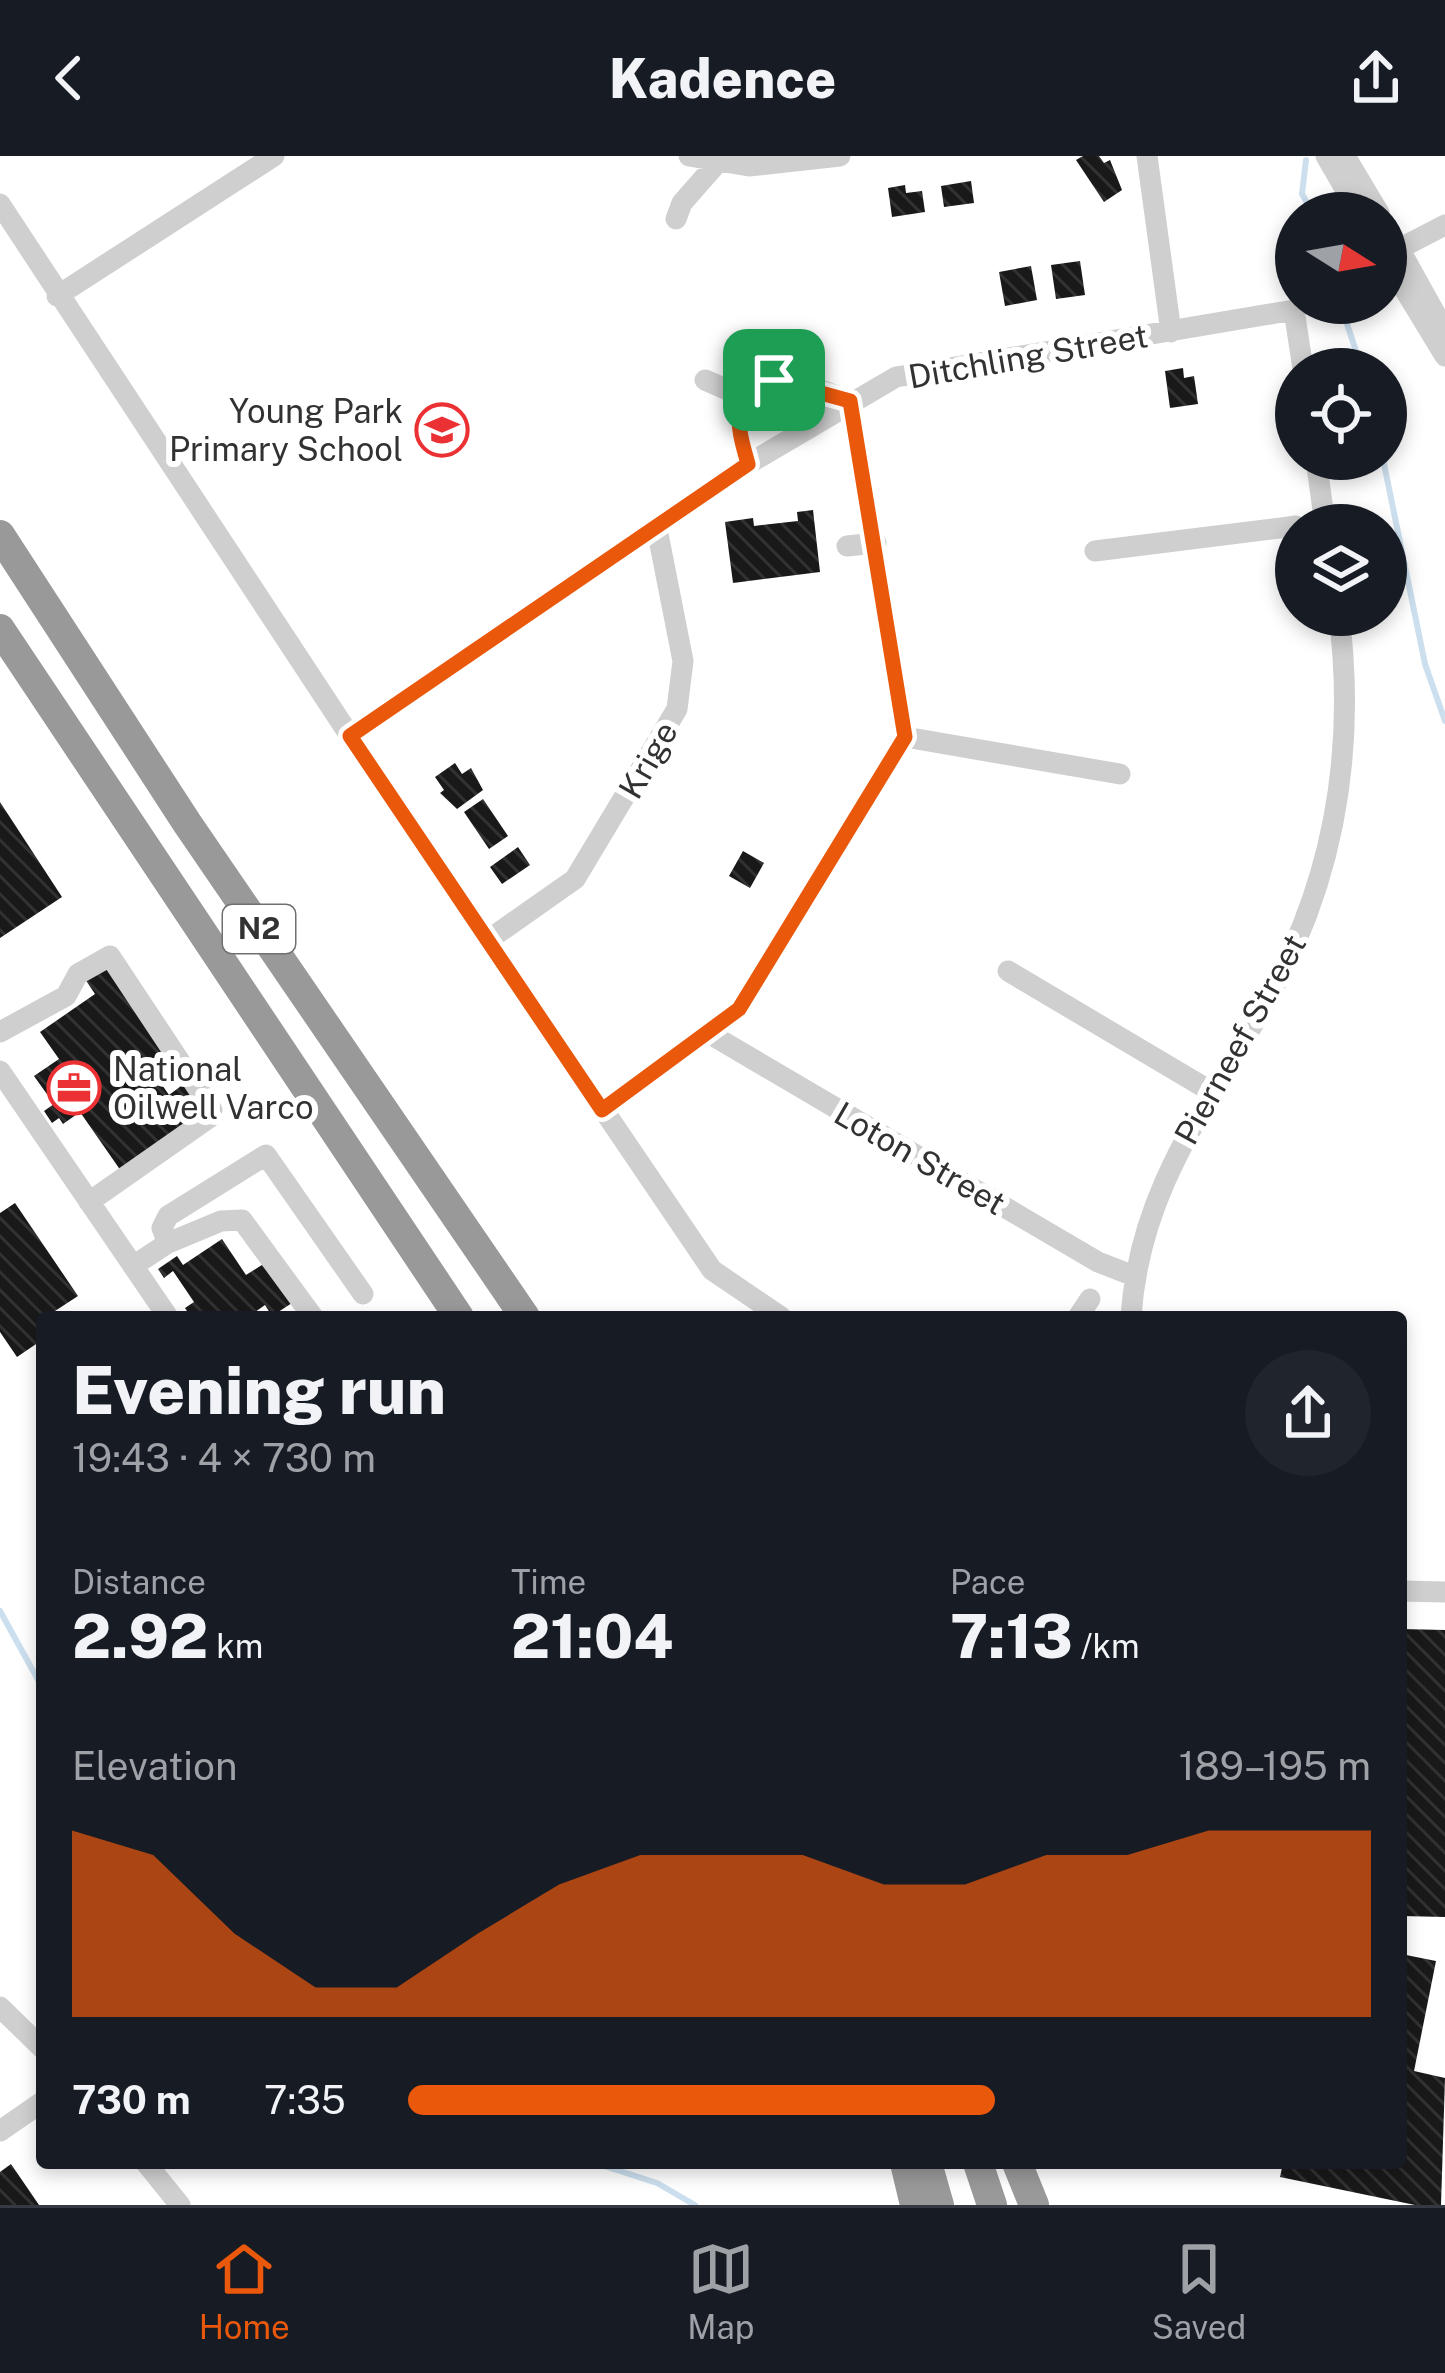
<!DOCTYPE html>
<html lang="en">
<head>
<meta charset="utf-8">
<style>
	body { margin:0; font-family:"Public Sans",sans-serif; background:#20242c; color:#f1f3f6; height:100vh; display:flex; flex-direction:column; font-size:45px; white-space:nowrap }
	* { box-sizing:border-box; margin:0 }
	p { font-size:39px; color:#9ea1a6 }
	.icon { flex:none; width:66px; height:66px; fill:none; stroke:currentColor; stroke-width:2; stroke-linecap:round; stroke-linejoin:round }
	.map { position:relative; flex:1; overflow:hidden }
	.drawer { position:absolute; left:36px; top:1155px; width:1371px; height:858px; display:flex; flex-direction:column; background:#171b24; border-radius:12px; box-shadow:0 6px 18px #0003 }
	.drawer>* { flex:none }
	.needle { width:78px; rotate:101deg }
	.controls { position:absolute; left:1275px; top:36px; display:grid; gap:24px }
	.controls a { display:grid; place-items:center; width:132px; height:132px; border-radius:50%; background:#171b24; box-shadow:0 6px 18px #0003; font-size:60px }
	.pin { position:absolute; display:grid; place-items:center; width:102px; height:102px; color:#fff; margin:-51px; border-radius:24px; box-shadow:0 6px 18px #0006 }
	.round { display:grid; place-items:center; flex:none; width:126px; height:126px; border-radius:63px; background:#20242c }
	.headline { display:flex; align-items:center; justify-content:space-between; height:204px; padding:0 36px }
	h1 { font-size:66px; font-weight:800; line-height:90px }
	.metrics { display:grid; grid-template-columns:repeat(3,1fr); gap:18px; height:204px; padding:12px 36px }
	.metrics div { display:grid; align-content:center }
	.metrics b { font-size:60px; font-weight:800 }
	.metrics small { font-size:33px; font-weight:400 }
	.metrics p { font-size:33px }
	.chart { height:336px; padding:24px 36px }
	.chart p { display:flex; justify-content:space-between }
	.chart svg { width:100%; height:216px; margin-top:12px; fill:#ea580c; opacity:.7 }
	ul { padding:0 36px; list-style:none; font-size:39px }
	li { display:grid; grid-template-columns:192px 144px 1fr; align-items:center; height:90px }
	li i { height:30px; border-radius:15px; background:#ea580c }
	header { display:flex; justify-content:space-between; align-items:center; height:156px; padding:0 36px; background:#171b24; font-size:54px; font-weight:800 }
	.dock { display:flex; justify-content:space-around; align-items:center; height:168px; border-top:3px solid #363941; background:#171b24; font-size:33px; color:#9ea1a6 }
	.dock a { display:grid; justify-items:center; gap:6px }
	.dock .active { color:#ea580c }
	.map>svg:first-child { display:block }
</style>
</head>
<body>
<header><svg class="icon" aria-label="back" viewBox="0 0 24 24"><path d="M15 5l-7 7 7 7"/></svg>Kadence<svg class="icon" aria-label="share" viewBox="0 0 24 24"><path d="M12 15V3M7 8l5-5 5 5M5 13v7h14v-7"/></svg></header>
<div class="map">
<svg width="1445" height="2049" viewBox="0 0 1445 2049">
	<defs>
		<pattern id="building-back-hatch" width="6" height="6" patternUnits="userSpaceOnUse" patternTransform="scale(3)"><rect width="6" height="6" fill="#191919"/><path d="M-1 5l2 2M0 0l6 6M5-1l2 2" fill="none" stroke="#323232"/></pattern>
	</defs>
	<rect width="100%" height="100%" fill="#fff"/>
	<g fill="none" stroke-linecap="round" stroke-linejoin="round">
		<!-- stream -->
		<path stroke="#ccdfee" stroke-width="6" d="M1306,4L1302,38L1313,57
			M1341,150L1362,213
			M1383,303L1425,508L1445,565
			M0,1455L42,1531
			M595,2007L657,2027L695,2049"/>
	</g>
	<!-- building -->
	<path fill="url(#building-back-hatch)" d="M1083,0H1099L1104,7L1110,4L1122,34L1104,46L1076,4Z
		M971,25L974,47L944,51L941,30Z
		M905,29L906,37L922,35L925,56L892,61L888,32Z
		M1080,105L1085,139L1056,143L1051,109Z
		M1031,110L1037,144L1005,150L999,116Z
		M1183,212L1184,222L1194,220L1198,248L1170,252L1165,215Z
		M813,354L820,416L733,427L725,366L753,362L754,370L798,365L797,356Z
		M455,607L462,618L471,612L483,634L457,653L440,637L444,634L435,621Z
		M483,643L508,680L489,693L464,656Z
		M0,646L62,741L0,782Z
		M518,691L530,709L502,728L490,711Z
		M743,695L764,707L750,732L729,720Z
		M105,804L175,906L156,920L169,939L185,927L206,956L121,1015L80,956L63,968L59,962L52,967L44,955L54,948L34,920L59,903L40,876L95,838L83,820Z
		M15,1047L78,1140L55,1155L58,1161H42V1184L17,1201L0,1176V1057Z
		M222,1083L246,1119L265,1107L292,1147L272,1160L265,1149L248,1161H191L185,1152L194,1146L173,1115L164,1122L158,1113L177,1100L183,1109Z
		M1401,1473L1445,1474V1761L1401,1760Z
		M1401,1798L1436,1805L1414,1915L1445,1922L1441,2049H1415L1280,2021L1283,2007H1401Z
		M11,2008L39,2049H0V2016Z"/>
	<g fill="none" stroke-linecap="round" stroke-linejoin="round">
		<!-- minor -->
		<path stroke="#cfcfcf" stroke-width="21" d="M689,0L749,10L840,0
			M1147,0L1171,176
			M1326,0L1359,57
			M1345,0L1379,57
			M0,48L350,580L712,1114L781,1161
			M676,63L682,47L718,6
			M1386,69L1445,175
			M1387,99L1445,69
			M1386,103L1445,200
			M57,140L274,0
			M1294,154L1303,213
			M705,224L744,241
			M1316,303L1325,369
			M847,390L876,387
			M1095,395L1296,370
			M350,580L748,308L896,221L1294,154L1305,147
			M905,581L1120,618
			M491,782L575,723L677,553L683,505L657,373
			M1008,815L1212,936
			M0,876L66,840L78,818L110,800L212,954L209,962L89,1046
			M710,878L1098,1106L1134,1120
			M0,915L168,1161
			M602,954L739,853L905,581L850,245C812,231 757,205 737,256L748,308
			M168,1087L221,1065L242,1064L313,1161
			M133,1110L168,1087L162,1072L168,1060L266,999L363,1138
			M1078,1161L1090,1143
			M1131,1161C1139,1035 1206,952 1266,846C1334,726 1356,596 1339,459
			M1401,1435L1445,1436
			M0,1851L42,1892
			M0,1975L42,1946
			M146,2007L180,2049"/>
		<!-- highway -->
		<path stroke="#999" stroke-width="30" d="M0,379L187,667L525,1161
			M0,473L459,1161
			M905,2007L915,2049
			M927,2007L939,2049
			M978,2007L992,2049
			M1017,2007L1034,2049"/>
	</g>
	<g fill="none" stroke-linecap="round" stroke-linejoin="round">
		<!-- route casing -->
		<g stroke="#fff" stroke-width="24">
			<path id="route" d="M774,224L850,245L905,581L739,853L602,954L350,580L748,308C737,269 728,240 774,224Z"/>
		</g>
		<!-- route -->
		<use href="#route" stroke="#ea580c" stroke-width="15"/>
	</g>
	<!-- icons -->
	<defs>
		<g id="school-ring" transform="scale(2.7)"><circle r="9.5" fill="#fff" stroke="#eb3133" stroke-width="1.5"/><path d="M0-5L7-2L0 1L-7-2ZM-4 1L0 2.5L4 1V4Q0 6-4 4Z" fill="#eb3133"/></g>
		<g id="office-ring" transform="scale(2.7)"><circle r="9.5" fill="#fff" stroke="#eb3133" stroke-width="1.5"/><path d="M-6-3h4V-5.5h4V-3h4V5H-6ZM-1-4.5V-3h2v-1.5ZM-6 0V1H6V0Z" fill="#eb3133"/></g>
	</defs>
	<g fill-rule="evenodd">
		<use href="#school-ring" x="442" y="274"/>
		<use href="#office-ring" x="74" y="932"/>
	</g>
	<g text-anchor="middle" stroke-width="12" stroke-linejoin="round" paint-order="stroke">
		<!-- shield labels -->
		<rect fill="#fff" stroke="#707070" stroke-width="3" x="223" y="749" width="72" height="48" rx="9"/>
		<g font-size="30" font-weight="bold" fill="#323232">
			<text x="259" y="783">N2</text>
		</g>
		<!-- street labels -->
		<g font-size="33" fill="#323232" stroke="#fff">
			<text transform="translate(1028 200) rotate(-10)" y="12">Ditchling Street</text>
			<text transform="translate(648 604) rotate(-60)" y="12">Krige</text>
			<text transform="translate(1240 883) rotate(-61)" y="12">Pierneef Street</text>
			<text transform="translate(920 1002) rotate(30)" y="12">Loton Street</text>
		</g>
		<!-- poi labels -->
		<g font-size="33" fill="#323232" stroke="#fff" text-anchor="end">
			<text x="403" y="267">Young Park<tspan x="403" dy="38">Primary School</tspan></text>
			<text x="113" y="925" text-anchor="start">National<tspan x="113" dy="38">Oilwell Varco</tspan></text>
		</g>
	</g>
</svg>
<div class="controls">
<a><svg class="needle" viewBox="-14 -14 28 28"><path d="M0-13l5 13h-10z" fill="#e53935"/><path d="M0 13l5-13h-10z" fill="#9ea1a6"/></svg></a>
<a><svg class="icon" aria-label="locate" viewBox="0 0 24 24"><circle cx="12" cy="12" r="6"/><path d="M12 2v4M12 18v4M2 12h4M18 12h4"/></svg></a>
<a><svg class="icon" aria-label="layers" viewBox="0 0 24 24"><path d="M12 4l9 5-9 5-9-5zM3 14l9 5 9-5"/></svg></a>
</div>
<div class="pin" style="left:774px;top:224px;background:#1e9e55"><svg class="icon" aria-label="arrive" viewBox="0 0 24 24"><path d="M6 21V4h12l-3 4 3 4H6"/></svg></div>
<section class="drawer">
<div class="headline"><div><h1>Evening run</h1><p>19:43 · 4 × 730 m</p></div><a class="round"><svg class="icon" aria-label="share" viewBox="0 0 24 24"><path d="M12 15V3M7 8l5-5 5 5M5 13v7h14v-7"/></svg></a></div>
<div class="metrics">
<div><p>Distance</p><b>2.92<small> km</small></b></div>
<div><p>Time</p><b>21:04</b></div>
<div><p>Pace</p><b>7:13<small> /km</small></b></div>
</div>
<div class="chart"><p><span>Elevation</span>189–195 m</p>
<svg viewBox="0 0 160 44" preserveAspectRatio="none"><path d="M0 44V6L10 11L20 27L30 38L40 38L50 27L60 17L70 11L80 11L90 11L100 17L110 17L120 11L130 11L140 6L150 6L160 6V44z"/></svg>
</div>
<ul>
<li><b>730 m</b>7:35<i style="width:61%"></i></li>
</ul>
</section>
</div>
<nav class="dock">
<a class="active"><svg class="icon" aria-label="home" viewBox="0 0 24 24"><path d="M3 11l9-7 9 7M6 9v11h12V9"/></svg>Home</a>
<a><svg class="icon" aria-label="map" viewBox="0 0 24 24"><path d="M3 6l6-2 6 2 6-2v14l-6 2-6-2-6 2zM9 4v14M15 6v14"/></svg>Map</a>
<a><svg class="icon" aria-label="saved" viewBox="0 0 24 24"><path d="M7 4h10v16l-5-4-5 4z"/></svg>Saved</a>
</nav>
</body>
</html>
